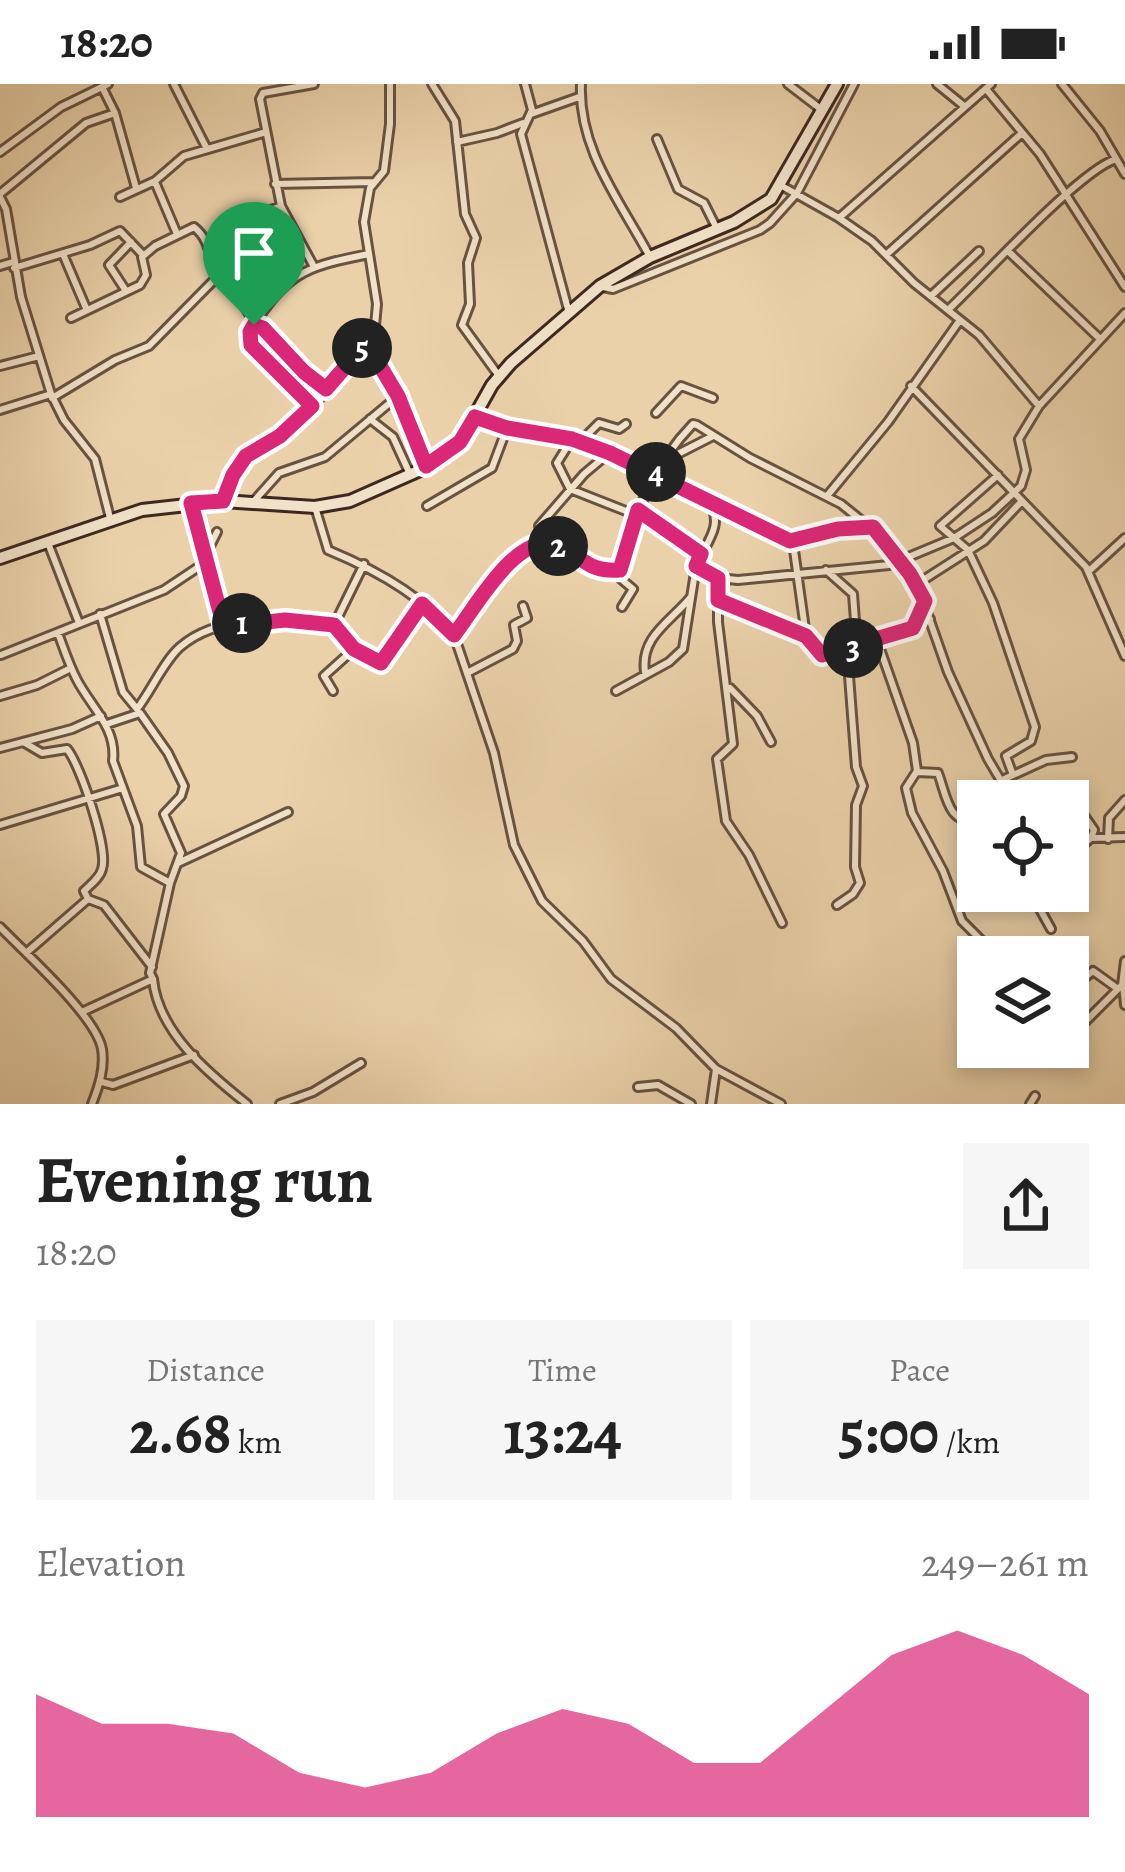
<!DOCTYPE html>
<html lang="en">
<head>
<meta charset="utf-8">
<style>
	body { margin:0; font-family:Alegreya,serif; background:#f6f6f6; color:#222; height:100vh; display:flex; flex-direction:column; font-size:45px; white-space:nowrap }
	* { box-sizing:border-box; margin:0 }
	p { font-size:39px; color:#767676 }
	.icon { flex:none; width:66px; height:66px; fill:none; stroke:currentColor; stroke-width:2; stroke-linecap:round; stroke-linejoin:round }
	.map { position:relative; height:1020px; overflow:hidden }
	.details { display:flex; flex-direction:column; background:#fff; flex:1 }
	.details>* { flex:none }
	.tools { position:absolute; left:957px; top:696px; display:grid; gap:24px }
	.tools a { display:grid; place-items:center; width:132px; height:132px; border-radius:0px; background:#fff; box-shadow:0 6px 18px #0003; font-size:60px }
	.pin { position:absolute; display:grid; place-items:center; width:102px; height:102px; color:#fff; margin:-123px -51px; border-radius:50% 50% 50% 0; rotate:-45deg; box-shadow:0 0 12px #0007 }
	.pin .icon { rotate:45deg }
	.km { position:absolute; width:60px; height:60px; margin:-30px; border-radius:50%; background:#222; color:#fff; font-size:33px; line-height:60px; text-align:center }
	.round { display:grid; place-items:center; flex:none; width:126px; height:126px; border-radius:0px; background:#f6f6f6 }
	.head { display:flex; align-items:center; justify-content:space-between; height:204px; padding:0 36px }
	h1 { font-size:66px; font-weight:700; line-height:90px }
	.stats { display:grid; grid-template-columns:repeat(3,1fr); gap:18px; height:204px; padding:12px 36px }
	.stats div { display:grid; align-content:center; border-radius:0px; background:#f6f6f6; text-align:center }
	.stats b { font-size:60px; font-weight:700 }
	.stats small { font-size:33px; font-weight:400 }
	.stats p { font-size:33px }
	.chart { height:336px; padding:24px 36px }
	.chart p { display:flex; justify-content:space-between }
	.chart svg { width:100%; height:216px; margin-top:12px; fill:#db2777; opacity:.7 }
	.status { display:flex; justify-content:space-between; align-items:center; height:84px; padding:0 60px; background:#fff; direction:ltr }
	.status svg { height:33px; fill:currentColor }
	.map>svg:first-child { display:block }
</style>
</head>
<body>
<div class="status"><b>18:20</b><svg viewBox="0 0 49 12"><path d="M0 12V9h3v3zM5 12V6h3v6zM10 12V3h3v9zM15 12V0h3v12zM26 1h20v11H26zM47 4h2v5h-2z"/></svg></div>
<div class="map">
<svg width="1125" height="1020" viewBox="0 0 1125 1020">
	<rect width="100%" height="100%" fill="#ead1aa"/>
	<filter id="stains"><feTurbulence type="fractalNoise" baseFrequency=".00167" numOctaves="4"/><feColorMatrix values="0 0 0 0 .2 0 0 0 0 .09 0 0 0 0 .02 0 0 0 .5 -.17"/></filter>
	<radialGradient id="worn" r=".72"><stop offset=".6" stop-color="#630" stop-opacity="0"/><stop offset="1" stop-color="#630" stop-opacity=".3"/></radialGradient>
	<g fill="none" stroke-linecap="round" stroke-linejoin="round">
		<!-- street casing -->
		<g stroke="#685242" stroke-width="12">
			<path id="street" d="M174,0L207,65
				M390,0V40L384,87L370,104L364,138L377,220L373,263L409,336L426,383
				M432,0L455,37L465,130L476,154L468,179L470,220L462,241L499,292
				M525,0L532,26L521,50L569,229
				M581,0C578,66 621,118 650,173
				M788,0L822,26
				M937,0L964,22
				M1062,0L1100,47L1125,90
				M102,3L115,29L136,104
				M986,5L1040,70L1125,203
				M531,30L579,13
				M657,55L678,105L704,119L717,145
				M457,58L497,49L523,39
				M0,68L61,23L108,0
				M155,98L177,150
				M275,100L374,98
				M782,102L839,134L872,157L914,199L979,251L1039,322
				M0,110L86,39L115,29
				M0,113L6,125L21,213L51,310L64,336L95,375L110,434
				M120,113L155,97L184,72L266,48
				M839,134L991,0
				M1009,168L1099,254
				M63,170L86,224
				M212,170L250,134L281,122
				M886,171L1022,49
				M313,181L281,122L260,15L263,9L314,0
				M0,182L13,178
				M14,184L90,161L120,147L143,171
				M603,203L613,205L760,146L770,139L797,109L854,0
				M126,207L109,181L131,158
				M931,212L979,167
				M948,226C983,193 1079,87 1116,75
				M71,234L140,201L146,191L142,173L155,162L194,143C209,155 209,170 215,186C224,208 245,213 254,241L263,244L304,288L327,305
				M0,282L39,272
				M911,302L1086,483L1125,572
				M52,314L115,276L149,262L218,192
				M312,323C296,307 260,280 251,261C247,251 253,243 258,235C290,185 315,181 369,170
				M0,326L51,310
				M656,329L681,302L713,314
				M476,334L507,344L572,355L609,369L786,453L793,459L806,552L815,567L828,570L882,557
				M370,335L393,353L409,388
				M572,355L557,379L570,405L636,431
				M580,358L599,339L619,345L626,340
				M666,376L713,352
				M998,391L940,442L968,466L993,519L1035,643L1031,657L1006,672L1013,691
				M827,412L888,338L960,236
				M224,414C244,361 265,369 301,334C326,310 347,281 370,254
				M254,417L279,389L325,373L398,312
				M192,419L224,543
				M709,419C725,441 705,460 696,482L718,494V538L733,660L717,675L726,737L749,771L782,839
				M427,422L492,384L507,344
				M315,423L328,466C374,485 423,511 454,551L494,669L514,761L542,817L583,857L611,895L676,944L716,985L781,1020
				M637,426L701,471
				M539,442L584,390L609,369
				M790,457L838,445L869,443
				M48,459L79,539
				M364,480L334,541L344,557L378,579L385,577L422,520
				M826,486L853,510L856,550L868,559
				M1089,487L1125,454
				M718,494L738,496L889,481L954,454L992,429L1021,402L1026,386L1019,355L1039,322L1125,229
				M917,500L984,457L1022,417
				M718,516L806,552
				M622,523L633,505L621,495L620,486C634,431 653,381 693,340L697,341L750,374L841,420L882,453L917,500L948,588L988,675L1013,717
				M100,530L123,608L137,625
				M930,535L886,554L879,562L913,659L917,687L906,704L912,729L943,787L962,837L998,873
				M913,545L924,520
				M58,549C64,565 69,581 77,596C91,623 117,644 113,677L137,742L141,783L170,799
				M454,551C474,526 518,444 558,462C583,473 590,488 620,486
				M1,571L164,506L200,482L217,448
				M469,588L513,565L517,557L514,541L527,534L523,522
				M645,588C640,553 670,538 690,514
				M730,604L757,632L771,658
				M333,607L324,592L354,565
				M616,607L669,578L683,565L696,482
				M0,612L37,601L71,584
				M137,625C151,607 164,577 180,563C220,528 285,536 334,541
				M25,659L42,669L67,665C80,680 109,766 102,785C100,794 90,801 84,807L88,815
				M0,664L72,645L101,632
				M918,688L938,689C947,713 947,739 978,738
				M1000,697L1046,676L1072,673
				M1045,717L1067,707L1094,746L1091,754L1068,774
				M964,738L978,753
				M0,741L123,704
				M1091,754L1125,753
				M1108,755L1109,734L1125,716
				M178,779L288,728
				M1030,807L1051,845
				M837,821L853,810L860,799L855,783L856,721L863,702L856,683L847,566
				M0,843C25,869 96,932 102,965C105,984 99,1002 92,1020
				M26,869L88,815L104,821L152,883
				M153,895C158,948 208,989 247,1020
				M1123,900L1125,921
				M1072,904L1093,887L1118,905
				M82,928L153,895L150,889L170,799L181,769L164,730L181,712L184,702L168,669L140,629L107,640
				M1080,943L1122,901L1125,877
				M102,998L113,1001L194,971
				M638,1003L658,1001L691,1020
				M280,1020L313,1008L361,979
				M711,1020L716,985
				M1030,1020L1035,1012"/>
		</g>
		<!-- secondary casing -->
		<g stroke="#3d2820" stroke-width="16">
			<path id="secondary" d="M0,474L142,426L223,417L315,423L350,417L418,387L460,358L492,301L511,279L600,202L650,173L734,138L771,115L837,0"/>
		</g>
		<!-- street -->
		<use href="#street" stroke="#f1e1c8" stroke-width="6"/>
		<!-- secondary -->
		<use href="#secondary" stroke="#f1e1c8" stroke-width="10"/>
	</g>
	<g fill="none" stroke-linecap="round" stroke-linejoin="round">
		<!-- route casing -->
		<g stroke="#fff" stroke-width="24">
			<path id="route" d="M254,241L263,244L304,288L326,305L372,252L376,275L398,312L426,382L460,358L475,333L507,344L572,355L610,369L790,457L838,445L873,443L910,490L925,517L913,544L822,571L806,552L718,516V494L696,482L701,470L638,426L620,486C586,488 585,473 558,462C518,444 474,526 454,551L422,520L381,579L354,565L334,541L285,536L224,543L191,419L223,417L233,391L246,372L280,352L312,322L251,261L250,248Z"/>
		</g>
		<!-- route -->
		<use href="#route" stroke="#db2777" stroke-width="15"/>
	</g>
	<rect width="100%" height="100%" filter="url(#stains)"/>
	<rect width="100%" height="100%" fill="url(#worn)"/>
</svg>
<div class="tools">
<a><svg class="icon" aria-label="locate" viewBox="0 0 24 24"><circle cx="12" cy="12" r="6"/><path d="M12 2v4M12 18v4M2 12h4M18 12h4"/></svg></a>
<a><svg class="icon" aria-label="layers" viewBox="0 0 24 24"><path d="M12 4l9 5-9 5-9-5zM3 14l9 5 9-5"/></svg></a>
</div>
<div class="pin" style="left:254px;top:241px;background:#1e9e55"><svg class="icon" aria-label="arrive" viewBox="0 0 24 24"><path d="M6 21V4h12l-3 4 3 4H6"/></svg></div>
<b class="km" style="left:242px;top:539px">1</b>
<b class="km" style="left:558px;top:462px">2</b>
<b class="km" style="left:853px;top:564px">3</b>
<b class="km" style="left:656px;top:388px">4</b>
<b class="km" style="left:362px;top:264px">5</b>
</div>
<section class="details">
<div class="head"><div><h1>Evening run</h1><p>18:20</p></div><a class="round"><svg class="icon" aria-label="share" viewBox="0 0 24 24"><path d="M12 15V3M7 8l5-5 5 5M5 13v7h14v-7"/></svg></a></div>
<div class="stats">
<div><p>Distance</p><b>2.68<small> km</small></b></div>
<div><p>Time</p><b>13:24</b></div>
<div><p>Pace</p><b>5:00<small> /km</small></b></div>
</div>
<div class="chart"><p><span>Elevation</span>249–261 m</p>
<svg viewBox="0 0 160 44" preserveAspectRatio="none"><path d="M0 44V19L10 25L20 25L30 27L40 35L50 38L60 35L70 27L80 22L90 25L100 33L110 33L120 22L130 11L140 6L150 11L160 19V44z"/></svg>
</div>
</section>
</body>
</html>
